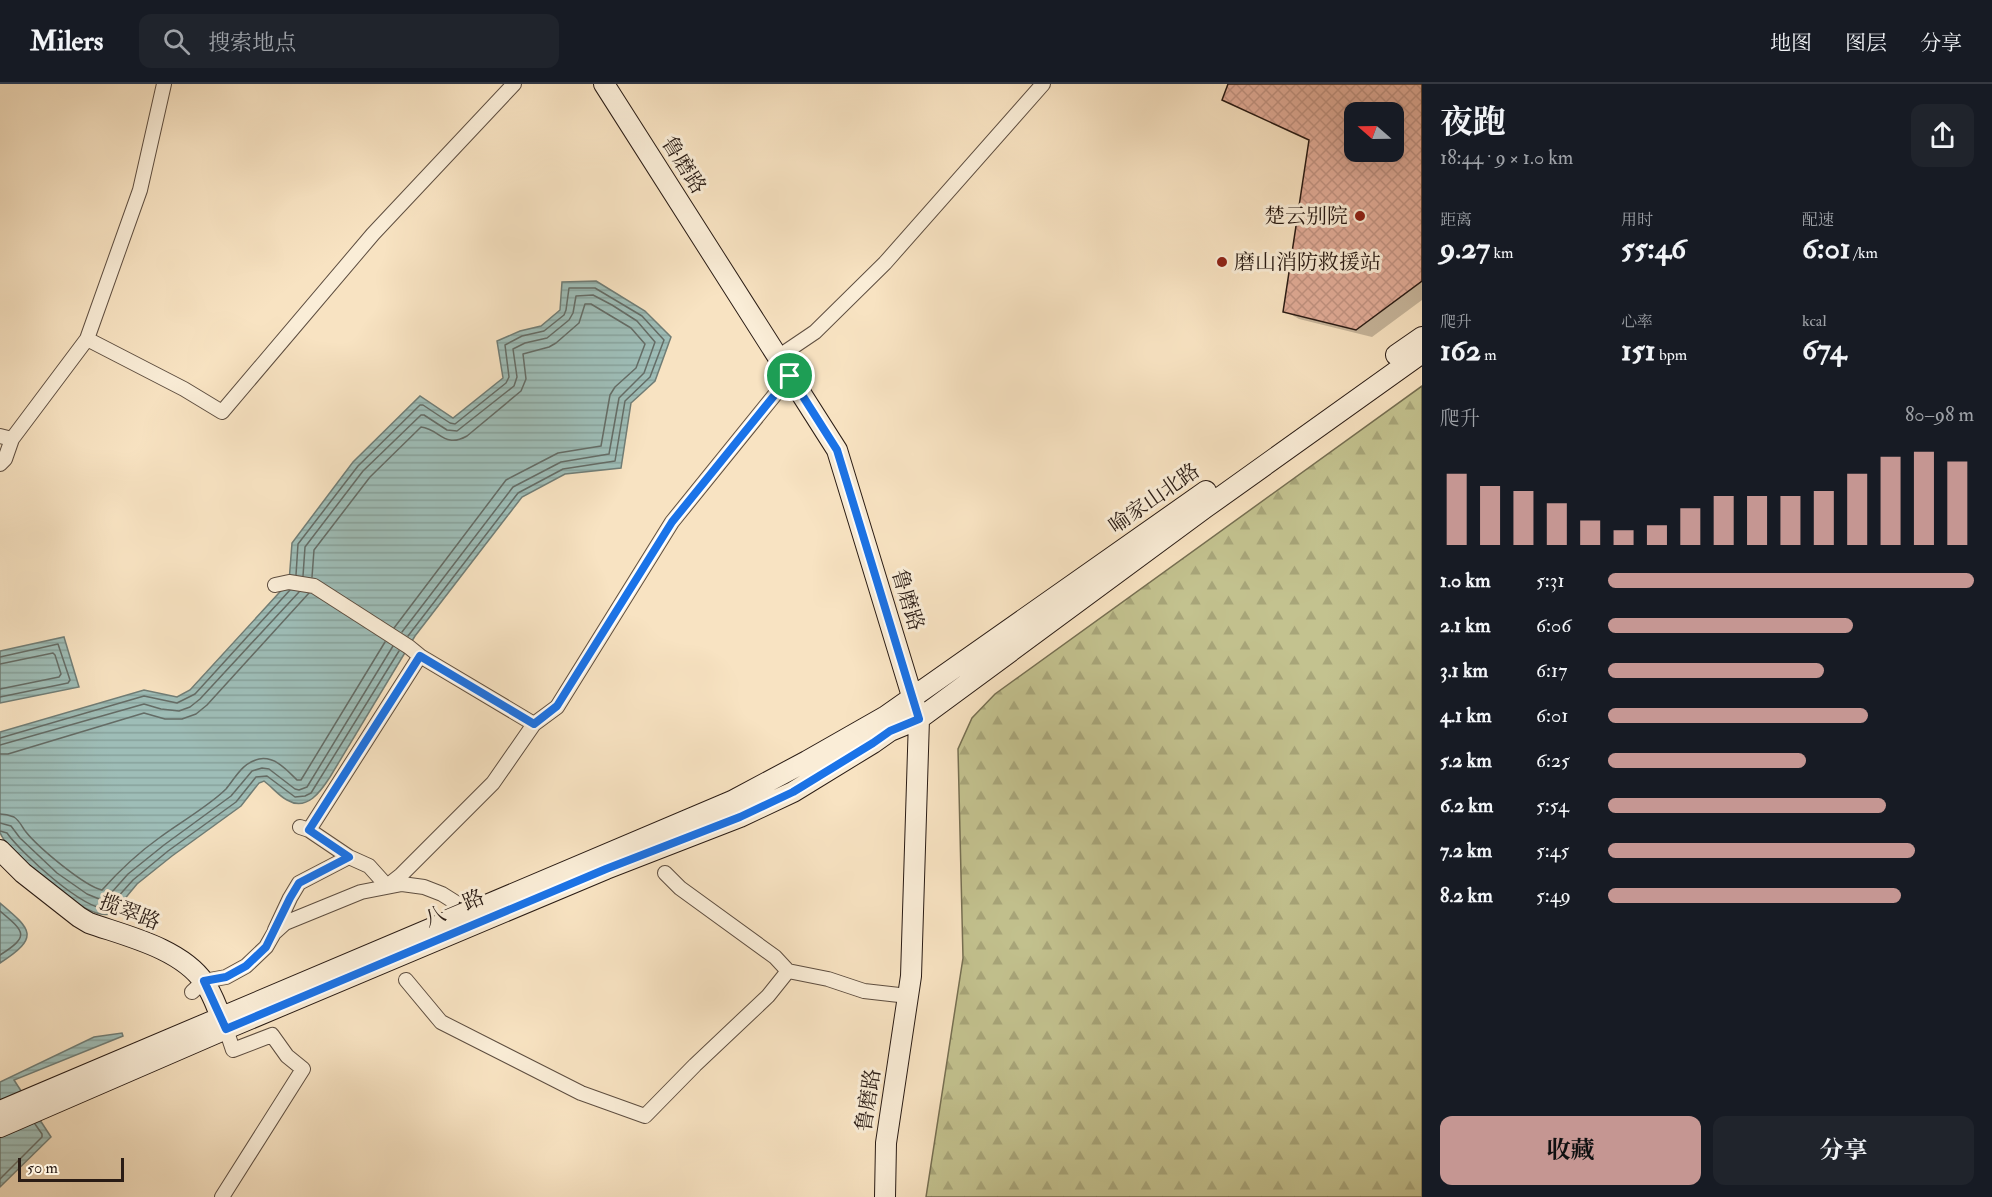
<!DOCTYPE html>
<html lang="zh">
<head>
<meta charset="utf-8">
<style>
	body { margin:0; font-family:"IM FELL Double Pica","Noto Serif SC",serif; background:#20242c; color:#f1f3f6; height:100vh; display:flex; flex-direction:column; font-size:22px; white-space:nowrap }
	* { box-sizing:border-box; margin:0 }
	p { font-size:20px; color:#9ea1a6 }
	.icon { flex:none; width:33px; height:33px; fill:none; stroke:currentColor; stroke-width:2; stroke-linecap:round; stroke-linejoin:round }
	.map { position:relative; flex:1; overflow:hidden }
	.sheet { display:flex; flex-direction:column; background:#171b24; width:570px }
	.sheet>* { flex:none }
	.needle { width:39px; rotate:290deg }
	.fabs { position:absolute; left:1344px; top:18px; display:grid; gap:12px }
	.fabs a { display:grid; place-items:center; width:60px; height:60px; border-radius:12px; background:#171b24; box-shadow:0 6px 24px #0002; font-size:30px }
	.scale { position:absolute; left:18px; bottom:15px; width:106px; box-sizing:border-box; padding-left:6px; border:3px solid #2a1c15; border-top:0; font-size:16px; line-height:21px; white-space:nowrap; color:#2a1c15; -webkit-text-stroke:4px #faedd7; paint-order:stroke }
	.pin { position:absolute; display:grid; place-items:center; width:51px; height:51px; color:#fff; margin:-26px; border:3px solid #fff; border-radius:50%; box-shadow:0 2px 6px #0007 }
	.round { display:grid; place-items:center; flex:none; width:63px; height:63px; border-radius:12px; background:#20242c }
	.headline { display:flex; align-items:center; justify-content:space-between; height:102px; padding:0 18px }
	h1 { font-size:33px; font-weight:700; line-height:45px }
	.figures { display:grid; grid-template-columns:repeat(3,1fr); gap:9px; height:102px; padding:6px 18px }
	.figures div { display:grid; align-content:center }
	.figures b { font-size:30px; font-weight:700 }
	.figures small { font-size:16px; font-weight:400 }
	.figures p { font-size:16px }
	.chart { height:168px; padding:12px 18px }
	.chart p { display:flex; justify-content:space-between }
	.chart svg { width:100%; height:108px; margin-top:6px; stroke:#c59692; stroke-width:6 }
	.cta { display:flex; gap:12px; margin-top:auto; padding:12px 18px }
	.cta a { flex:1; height:69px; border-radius:12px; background:#c59692; color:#111; font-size:24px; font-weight:700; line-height:69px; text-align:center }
	.cta a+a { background:#20242c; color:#f1f3f6 }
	ul { padding:0 18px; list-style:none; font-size:20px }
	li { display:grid; grid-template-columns:96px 72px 1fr; align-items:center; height:45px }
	li i { height:15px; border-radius:8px; background:#c59692 }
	header { display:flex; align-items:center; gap:36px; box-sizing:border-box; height:84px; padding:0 30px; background:#171b24; border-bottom:2px solid #363941 }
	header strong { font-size:28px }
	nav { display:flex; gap:33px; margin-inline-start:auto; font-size:21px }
	.search { width:420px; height:54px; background:#20242c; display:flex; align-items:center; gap:15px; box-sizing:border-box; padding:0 21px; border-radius:12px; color:#9ea1a6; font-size:22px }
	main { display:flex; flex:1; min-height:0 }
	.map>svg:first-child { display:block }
</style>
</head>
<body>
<header>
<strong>Milers</strong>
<div class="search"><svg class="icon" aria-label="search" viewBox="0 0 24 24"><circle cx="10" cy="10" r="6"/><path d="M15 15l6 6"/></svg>搜索地点</div>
<nav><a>地图</a><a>图层</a><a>分享</a></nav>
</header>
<main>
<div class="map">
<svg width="1422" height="1113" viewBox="0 0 1422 1113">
	<defs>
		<pattern id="forest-firs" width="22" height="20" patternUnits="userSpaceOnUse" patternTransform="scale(1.5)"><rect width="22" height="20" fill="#c3c28f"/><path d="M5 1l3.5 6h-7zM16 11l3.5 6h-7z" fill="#a8a67a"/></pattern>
		<pattern id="water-rules" width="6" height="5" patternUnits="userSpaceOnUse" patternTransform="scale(1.5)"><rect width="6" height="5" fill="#9ebdb7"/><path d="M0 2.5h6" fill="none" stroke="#88a29c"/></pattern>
		<pattern id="building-cross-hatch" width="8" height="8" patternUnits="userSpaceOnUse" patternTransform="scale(1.5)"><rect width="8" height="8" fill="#e2ad99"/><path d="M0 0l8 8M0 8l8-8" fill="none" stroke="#c29483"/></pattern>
	</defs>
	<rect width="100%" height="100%" fill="#f8e3c2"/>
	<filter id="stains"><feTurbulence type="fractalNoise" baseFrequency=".00333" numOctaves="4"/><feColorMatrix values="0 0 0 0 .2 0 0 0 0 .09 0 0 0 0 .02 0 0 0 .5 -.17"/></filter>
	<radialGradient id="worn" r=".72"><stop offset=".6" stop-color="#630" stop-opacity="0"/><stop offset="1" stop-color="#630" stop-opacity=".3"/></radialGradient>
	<!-- forest -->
	<path fill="url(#forest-firs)" stroke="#766f52" stroke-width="1.5" d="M1422,302V1113H926L963,874L958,665L972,634L995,610Z"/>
	<!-- water -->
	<path fill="url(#water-rules)" stroke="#707d76" stroke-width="1.5" d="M596,197L645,227L671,253L655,297L631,319L621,384L565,390L522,413L415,552L330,693C321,707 307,728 287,716C279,712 272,703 264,697L259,699L241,722L172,772L137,800L113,829C91,841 26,781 10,764C6,760 3,754 0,749V648L144,606L177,613L190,606L289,498L292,459L353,378L420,312L453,334L503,294L497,257L520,247L541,242L560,226L562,198Z
		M64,553L79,603L0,619V567Z
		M0,819C32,846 40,853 0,879Z
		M122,949L123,952L14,996L51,1053L0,1103V998L94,953Z"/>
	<!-- shadow -->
	<path fill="#0003" fill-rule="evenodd" d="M1230,0H1422V216L1372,253L1299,235L1285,227L1311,57L1224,15ZM1354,28H1394V68H1354Z"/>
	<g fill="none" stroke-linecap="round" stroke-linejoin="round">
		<!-- shore -->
		<path stroke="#646c66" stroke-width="1.5" d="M296,491L298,460L358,382L420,321H423L450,339L455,340L506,299L509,293L505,261L522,252L544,247L564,231L566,226L569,204H595L642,232L664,256L650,293L625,317L615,377L563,385L518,409L408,552
			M303,492L305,463L363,387L421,331H424L447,346L457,347L514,302L517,293L513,265L525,259L547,254L569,236L573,229L576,212L593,211L612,221L637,237L655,258L644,289L619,314L609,370L561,378L513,403L402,548
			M312,493L314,466L370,393L421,343C440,345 444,365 467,352L521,307L526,295L523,270L549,263L556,259L579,239L585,220H591L631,244L645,260L636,284L615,303L610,311L601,362L558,369L506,396L394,544
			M0,573L58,560L70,596L68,599L0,613
			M0,580L53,569L55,571L61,590L59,593L0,605
			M0,654L144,612L177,619L195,610L290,506
			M0,661L144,620L161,625L179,627L190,623L200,615L299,508
			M0,670H8L144,629L165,635H182L196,630L207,621L309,509
			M0,730C5,730 9,731 14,733C20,737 22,743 26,748C38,763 84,802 102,806C119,787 138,769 159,754C179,739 209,722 226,705C236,693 242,679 259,675C275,672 287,686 297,696H301L385,558
			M0,739L11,742L20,754L57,789L87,810L104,817L128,790L164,761L231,712L252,687L262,684L269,685L295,705L299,706L307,703L393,562
			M0,747L7,749C21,769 82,825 107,825L133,796L168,767L236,718L256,693L267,692L295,713L305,712L311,709L399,567
			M0,827C25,848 30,852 0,871
			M0,1095L42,1053V1050L35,1040"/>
	</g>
	<!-- building -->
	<path fill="url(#building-cross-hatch)" stroke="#2a1c15" stroke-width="1.5" fill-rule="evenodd" d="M1228,0H1422V197L1356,246L1283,228L1309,56L1222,16ZM1354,28H1394V68H1354Z"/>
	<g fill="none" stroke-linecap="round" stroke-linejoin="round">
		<!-- street casing -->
		<g stroke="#5e4e40" stroke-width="16">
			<path id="street" d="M87,255L140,106L164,0
				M778,273L815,248L885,179L1043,0
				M0,352L12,355L87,255L184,305L222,328L373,150L514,0
				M0,380L5,375L12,355
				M275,501L289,498L314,502L409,563L420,572
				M300,743L309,746L349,773L369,782L387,802L401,791L493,699L534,640L557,623L672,438L790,292
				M309,746L420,572L534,640
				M665,789L680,804L775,873L788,887
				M275,846L290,814L299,799L349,773
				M406,896L441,938L581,1009L645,1032L695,981L768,912L788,887L828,895L864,907L908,912
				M192,908L204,897L226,893L246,882L266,863L274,849L285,839L361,808L402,800L424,803L442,810L469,827
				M222,1113L303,985L287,972L272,951L233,966L226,945"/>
		</g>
		<!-- secondary casing -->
		<g stroke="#2a1c15" stroke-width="22">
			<path id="secondary" d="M604,0L837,366L919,635L911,892L886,1059L885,1113
				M1396,271L1422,253
				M0,766L23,789L79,833L89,839C126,852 180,864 204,898C214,911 218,929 226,944
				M0,1027L732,717L807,677L886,632L1206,407
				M0,1043L226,945L606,785L740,733L793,708L873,659L890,647L919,635L1205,424L1422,269"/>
		</g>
		<!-- street -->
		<use href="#street" stroke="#faedd7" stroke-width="14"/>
		<!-- secondary -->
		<use href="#secondary" stroke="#faedd7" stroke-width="20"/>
	</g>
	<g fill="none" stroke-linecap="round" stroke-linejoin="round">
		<!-- route casing -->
		<g stroke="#fff" stroke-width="12">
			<path id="route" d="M790,292L837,366L919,635L890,647L873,659L793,708L740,733L606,785L226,945L204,897L226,893L246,882L266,863L290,814L299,799L349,773L309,746L420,572L534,640L557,622L672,438Z"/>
		</g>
		<!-- route -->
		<use href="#route" stroke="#1a73e8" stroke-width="8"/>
	</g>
	<!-- markers -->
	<g fill="#8f2418" stroke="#faedd7" stroke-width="2">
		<circle cx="1360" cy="132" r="6"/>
		<circle cx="1222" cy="178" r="6"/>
	</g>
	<g text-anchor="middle" stroke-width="6" stroke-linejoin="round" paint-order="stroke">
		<!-- street labels -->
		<g font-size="21" fill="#2a1c15" stroke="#faedd7">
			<text transform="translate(684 81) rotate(58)" y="7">鲁磨路</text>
			<text transform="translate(1154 414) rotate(-35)" y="7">喻家山北路</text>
			<text transform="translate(908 516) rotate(73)" y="7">鲁磨路</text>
			<text transform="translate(454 824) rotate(-23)" y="7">八一路</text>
			<text transform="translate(130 828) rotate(21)" y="7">揽翠路</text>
			<text transform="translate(868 1016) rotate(-81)" y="7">鲁磨路</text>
		</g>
		<!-- poi labels -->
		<g font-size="21" fill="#2a1c15" stroke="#faedd7" text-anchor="end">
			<text x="1348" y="139">楚云别院</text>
			<text x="1234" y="185" text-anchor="start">磨山消防救援站</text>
		</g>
	</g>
	<rect width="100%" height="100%" filter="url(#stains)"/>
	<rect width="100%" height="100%" fill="url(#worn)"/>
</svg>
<div class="fabs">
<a><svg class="needle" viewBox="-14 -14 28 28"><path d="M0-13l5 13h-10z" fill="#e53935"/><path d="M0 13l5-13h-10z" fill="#9ea1a6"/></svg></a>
</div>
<div class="scale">50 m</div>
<div class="pin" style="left:790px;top:292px;background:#1e9e55"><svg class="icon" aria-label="arrive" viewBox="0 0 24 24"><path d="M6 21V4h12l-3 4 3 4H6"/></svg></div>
</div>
<section class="sheet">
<div class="headline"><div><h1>夜跑</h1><p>18:44 · 9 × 1.0 km</p></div><a class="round"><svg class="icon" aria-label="share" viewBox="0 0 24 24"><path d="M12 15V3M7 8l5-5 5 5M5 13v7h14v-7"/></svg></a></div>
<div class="figures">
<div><p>距离</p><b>9.27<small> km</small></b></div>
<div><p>用时</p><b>55:46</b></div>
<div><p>配速</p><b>6:01<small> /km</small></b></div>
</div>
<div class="figures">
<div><p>爬升</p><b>162<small> m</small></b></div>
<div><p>心率</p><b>151<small> bpm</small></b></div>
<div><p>kcal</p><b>674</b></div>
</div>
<div class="chart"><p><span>爬升</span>80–98 m</p>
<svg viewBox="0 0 160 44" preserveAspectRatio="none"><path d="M5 44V15M15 44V20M25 44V22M35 44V27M45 44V34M55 44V38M65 44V36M75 44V29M85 44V24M95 44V24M105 44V24M115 44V22M125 44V15M135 44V8M145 44V6M155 44V10"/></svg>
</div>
<ul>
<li><b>1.0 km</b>5:31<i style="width:100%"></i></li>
<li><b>2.1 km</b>6:06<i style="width:67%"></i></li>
<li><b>3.1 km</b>6:17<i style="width:59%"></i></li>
<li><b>4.1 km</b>6:01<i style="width:71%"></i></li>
<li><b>5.2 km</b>6:25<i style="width:54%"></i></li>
<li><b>6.2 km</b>5:54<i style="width:76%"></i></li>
<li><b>7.2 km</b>5:45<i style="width:84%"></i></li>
<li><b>8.2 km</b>5:49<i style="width:80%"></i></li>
</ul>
<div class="cta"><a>收藏</a><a>分享</a></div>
</section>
</main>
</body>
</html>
